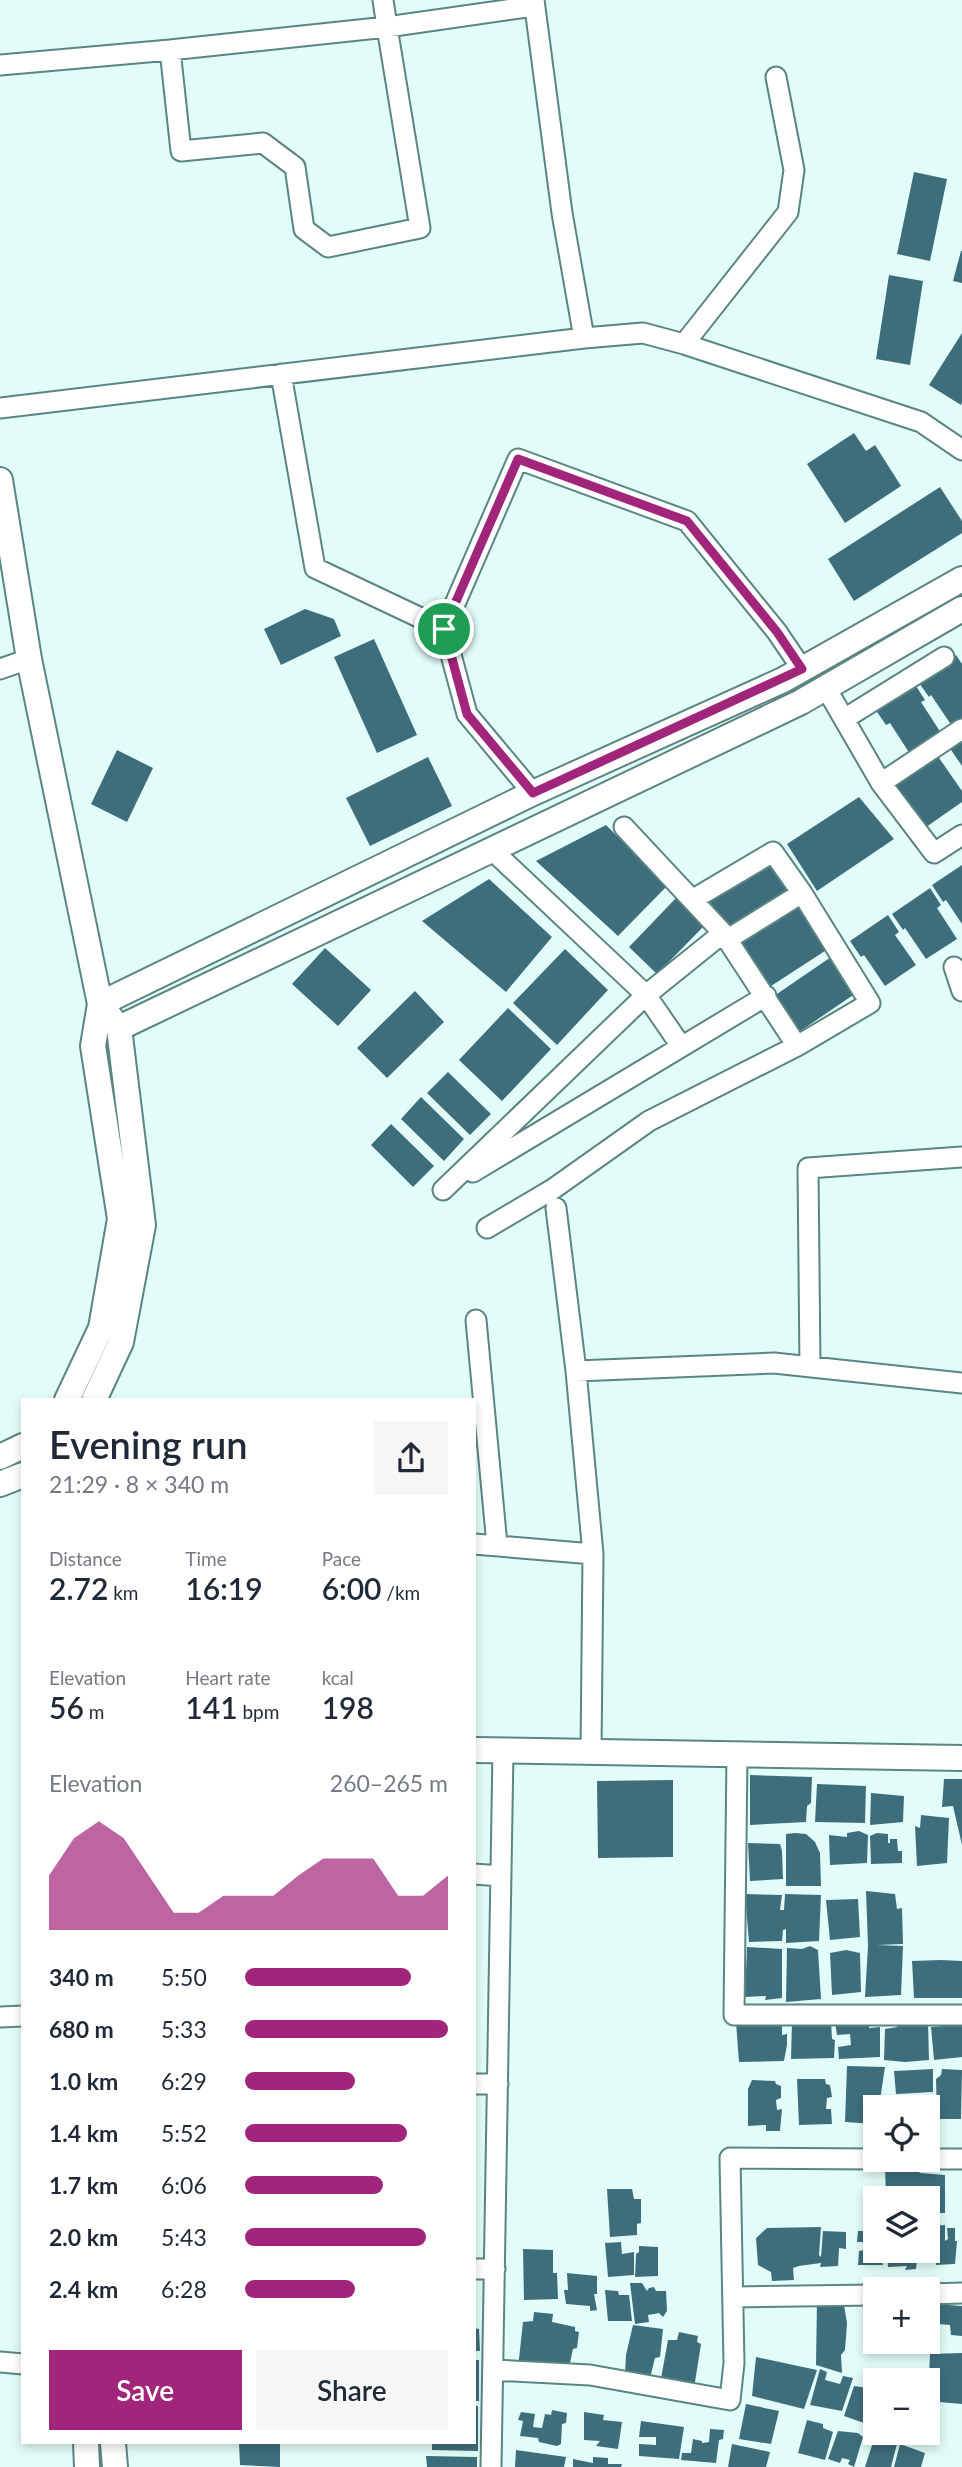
<!DOCTYPE html>
<html lang="en">
<head>
<meta charset="utf-8">
<style>
	body { margin:0; font-family:Lato,sans-serif; background:#f6f6f7; color:#1f2937; height:100vh; display:flex; flex-direction:column; font-size:26px; white-space:nowrap }
	* { box-sizing:border-box; margin:0 }
	p { font-size:23px; color:#747a83 }
	.icon { flex:none; width:38px; height:38px; fill:none; stroke:currentColor; stroke-width:2; stroke-linecap:round; stroke-linejoin:round }
	.map { position:relative; flex:1; overflow:hidden }
	.sheet { position:absolute; left:21px; top:1398px; width:455px; height:1046px; display:flex; flex-direction:column; background:#fff; border-radius:0px; box-shadow:0 4px 10px #0003 }
	.sheet>* { flex:none }
	.controls { position:absolute; left:863px; top:2095px; display:grid; gap:14px }
	.controls a { display:grid; place-items:center; width:77px; height:77px; border-radius:0px; background:#fff; box-shadow:0 4px 10px #0003; font-size:35px }
	.pin { position:absolute; display:grid; place-items:center; width:60px; height:60px; color:#fff; margin:-30px; border:4px solid #fff; border-radius:50%; box-shadow:0 2px 7px #0007 }
	.round { display:grid; place-items:center; flex:none; width:74px; height:74px; border-radius:0px; background:#f6f6f7 }
	.head { display:flex; align-items:center; justify-content:space-between; height:119px; padding:0 28px }
	h1 { font-size:38px; font-weight:600; line-height:52px }
	.stats { display:grid; grid-template-columns:repeat(3,1fr); gap:10px; height:119px; padding:7px 28px }
	.stats div { display:grid; align-content:center }
	.stats b { font-size:30px; font-weight:600 }
	.stats small { font-size:19px; font-weight:400 }
	.stats p { font-size:19px }
	.chart { height:196px; padding:14px 28px }
	.chart p { display:flex; justify-content:space-between }
	.chart svg { width:100%; height:126px; margin-top:7px; fill:#a0257b; opacity:.7 }
	.button { display:flex; gap:14px; margin-top:auto; padding:14px 28px }
	.button a { flex:1; height:80px; border-radius:0px; background:#a0257b; color:#fff; font-size:28px; font-weight:600; line-height:80px; text-align:center }
	.button a+a { background:#f6f6f7; color:#1f2937 }
	ul { padding:0 28px; list-style:none; font-size:23px }
	li { display:grid; grid-template-columns:112px 84px 1fr; align-items:center; height:52px }
	li i { height:18px; border-radius:9px; background:#a0257b }
	.map>svg:first-child { display:block }
</style>
</head>
<body>
<div class="map">
<svg width="962" height="2467" viewBox="0 0 962 2467">
	<rect width="100%" height="100%" fill="#e2fdf9"/>
	<!-- building -->
	<path fill="#3e6e7c" d="M914,172L947,179L930,261L897,254Z
		M961,251H962V283L953,281Z
		M889,275L923,281L910,365L876,359Z
		M962,333V402L961,405L929,385Z
		M854,433L866,451L875,445L901,486L845,523L807,464Z
		M940,487L962,521V533L854,601L828,559Z
		M305,609L334,619L341,636L281,665L264,629Z
		M374,639L417,735L377,753L334,657Z
		M956,655L962,664V719L952,726L931,695L929,697L917,680Z
		M914,683L925,700L921,702L941,733L910,754L890,723L886,725L875,709Z
		M962,738V766L949,747Z
		M117,750L153,768L127,822L91,804Z
		M937,755L962,791V802L919,832L889,787Z
		M428,757L452,806L370,846L346,798Z
		M859,797L894,839L817,891L787,844Z
		M606,825L667,886L618,936L536,861Z
		M766,855L790,891L730,932L706,896Z
		M962,865V924L946,900L943,902L932,885Z
		M489,879L552,937L506,992L422,921Z
		M930,888L941,905L937,908L957,939L926,959L905,928L903,930L892,914Z
		M677,897L705,925L657,974L629,947Z
		M798,904L828,949L768,988L739,943Z
		M888,915L899,932L895,935L916,965L885,986L864,955L861,957L850,941Z
		M325,948L371,990L338,1026L292,984Z
		M565,949L608,990L557,1045L513,1003Z
		M834,955L859,991L799,1032L774,996Z
		M415,991L444,1022L387,1078L357,1048Z
		M508,1008L551,1049L502,1101L459,1060Z
		M448,1072L491,1114L470,1135L427,1093Z
		M421,1097L464,1139L444,1161L401,1119Z
		M391,1124L434,1166L413,1187L371,1145Z
		M750,1775L812,1777L811,1803L807,1806L806,1822L750,1825Z
		M944,1779H962V1845L953,1806L942,1807Z
		M673,1780V1857L598,1858L597,1781Z
		M817,1784L866,1786L865,1823L815,1822Z
		M871,1793L904,1796L903,1822L870,1825Z
		M921,1815L949,1818L947,1863L917,1866L915,1826L920,1828Z
		M859,1831L868,1835L867,1863L830,1865L829,1835L847,1837V1833Z
		M795,1833L806,1834L815,1842L820,1853L821,1886H786V1834Z
		M877,1833L888,1834V1843H890V1839H897L898,1851H902V1863L871,1864L870,1836Z
		M748,1843L780,1844L782,1851L783,1879L750,1881Z
		M866,1891L895,1894L897,1909L902,1908L903,1944L877,1945L903,1946L901,1995L865,1997L868,1946Z
		M745,1894L782,1895L780,1910H784L785,1894L821,1895L819,1941L786,1943V1929L783,1930L782,1941L749,1942Z
		M858,1899L860,1937L830,1940L826,1900Z
		M810,1946L818,1950L821,1999L786,2002L787,1948L802,1949Z
		M747,1947L782,1949V1998L765,2000L766,1996L745,1997Z
		M846,1950L860,1953L861,1992L832,1995L830,1953Z
		M941,1960L962,1961V1998H914L912,1961Z
		M831,2021L832,2039L835,2040L834,2058L791,2059L792,2022Z
		M870,2021L869,2028L880,2027V2057L839,2059L838,2047L851,2045L850,2034L837,2035L835,2022Z
		M928,2021L929,2060L905,2062L884,2060L885,2029L897,2027V2022Z
		M946,2021L962,2022V2057L934,2060L931,2027L943,2026Z
		M736,2022L782,2023V2035L787,2034V2045L784,2061L739,2062Z
		M847,2066L885,2067L879,2107H875V2124L845,2122Z
		M933,2069V2092L896,2094L894,2071Z
		M942,2069L962,2070L961,2119H937L936,2079L941,2075Z
		M797,2079H825L826,2084L830,2085L832,2097L827,2098L826,2109H831L832,2124L799,2125Z
		M752,2080L775,2081L776,2084L781,2086V2098L776,2100L777,2110L782,2109L780,2131H766V2125L748,2126V2089Z
		M885,2167L916,2168L920,2173L945,2175V2213H928V2198H886Z
		M607,2189H632L634,2199H641V2223L637,2224V2235L610,2237Z
		M945,2225V2241L948,2239L947,2228H955V2241H957L955,2264L936,2265L933,2226Z
		M821,2227L819,2255L821,2257L823,2231L846,2232V2249L839,2248L838,2266L820,2267L821,2263L799,2266L793,2268L794,2280L772,2281L771,2272L758,2265L756,2238L767,2228Z
		M858,2231H875V2250H881L883,2265H858L859,2251L864,2250L863,2242H857Z
		M621,2242L622,2254L634,2252V2275L608,2277L605,2243Z
		M639,2246L658,2247V2276L635,2277L636,2254L639,2252Z
		M523,2249L553,2250V2273H557L558,2299L524,2300Z
		M887,2250H918L916,2269L905,2270L907,2266L888,2267Z
		M567,2273L597,2276V2294H594L597,2310L590,2311V2306L566,2304L564,2290H568Z
		M630,2283H642L647,2291L649,2288L654,2287L656,2291H666L667,2311L663,2317L659,2313L648,2315L649,2322L635,2324Z
		M605,2290L618,2291L619,2295H629L632,2321H608Z
		M817,2298L843,2299L847,2323L845,2350L841,2355L842,2373L816,2365Z
		M936,2304L962,2306V2336L951,2335L950,2325L938,2324Z
		M534,2312L553,2314L552,2322L575,2327V2331L579,2332L577,2348L573,2349L570,2363L573,2364L572,2372L518,2368L523,2322L533,2321Z
		M633,2325L663,2329L660,2357L655,2358L650,2378L625,2374L626,2355Z
		M474,2328L479,2329L480,2351H474Z
		M679,2332L698,2336L697,2342L701,2344L695,2382L660,2384L668,2340H677Z
		M962,2353V2404L928,2401L930,2354Z
		M756,2357L817,2370L804,2409L752,2396Z
		M474,2360H479V2401H474Z
		M820,2369L827,2372L825,2380L840,2384L843,2376L853,2378L842,2411L810,2405Z
		M854,2386L875,2389L864,2423L844,2416Z
		M746,2404L779,2411L771,2444L739,2439Z
		M474,2406H478V2451L432,2450V2443H474Z
		M552,2410L567,2413L566,2423L562,2424L561,2444L557,2446L539,2442L538,2438L520,2436L523,2421L518,2420L521,2412L535,2414L533,2427L542,2428L545,2414L551,2415Z
		M928,2411L936,2414L926,2444L904,2435L905,2432H928Z
		M584,2412L604,2415L603,2420L622,2422L618,2449L596,2446L600,2441L584,2440Z
		M807,2420L823,2424V2428L833,2432L825,2460L798,2453Z
		M641,2421L684,2427L679,2459L639,2456V2444L656,2445V2437H639Z
		M710,2429L724,2430L723,2439L719,2440L716,2463L681,2460L682,2453H691L693,2439L702,2441V2443L709,2442Z
		M838,2431L858,2433L863,2437L854,2467L848,2464L850,2460L842,2458L840,2463L828,2459Z
		M875,2436L897,2444L891,2467H865Z
		M239,2443H280V2467L240,2465Z
		M732,2444L770,2452L766,2467H728Z
		M900,2444L925,2453L921,2467H894Z
		M516,2450L566,2457L564,2467H515Z
		M426,2456L477,2457V2467H427Z
		M593,2457L608,2458V2464H622L621,2467H573V2459L593,2463Z"/>
	<g fill="none" stroke-linecap="round" stroke-linejoin="round">
		<!-- minor casing -->
		<g stroke="#5a8580" stroke-width="23">
			<path id="minor" d="M534,0L562,213L584,338
				M170,50L181,151L263,143L295,167L304,229L328,247L420,228L387,27L534,6
				M0,65L170,50L387,27L383,0
				M684,344L788,212L794,170L776,77
				M281,374L315,568L444,629L467,714L533,793
				M0,408L584,338L643,333L684,344L921,422L962,450
				M444,629L518,459L687,521L777,632L802,669
				M0,669L29,659
				M826,688L881,783L934,853L962,835
				M844,719L944,657
				M881,783L962,729
				M624,827L723,933
				M692,900L773,852L802,893L870,1003L797,1046
				M728,939L802,893
				M954,967L962,991
				M473,1172L766,996
				M443,1190L646,995L492,850
				M556,1208L576,1371
				M487,1228L553,1189L649,1121L797,1046L723,933L646,995L681,1046
				M476,1320L497,1545
				M810,1367L808,1168L962,1157
				M474,1544L593,1554
				M591,1752L593,1554L576,1371L774,1363L962,1383
				M737,1754L734,2015H962
				M474,1874L501,1876
				M0,2017L23,2016
				M474,2084H498
				M928,2159H962
				M474,2269H495
				M928,2294L962,2293
				M733,2297L875,2295
				M0,2362L23,2364
				M493,2370L590,2375L730,2400L734,2363L730,2158L875,2159
				M491,2467L503,1751"/>
		</g>
		<!-- tertiary casing -->
		<g stroke="#5a8580" stroke-width="28">
			<path id="tertiary" d="M0,480L29,659L100,1004L119,1028L143,1225L121,1342L94,1400
				M119,1028L801,702L962,609
				M67,1400L101,1328L120,1219L93,1046L100,1004L533,793L783,680L962,579
				M0,1457L23,1446
				M0,1484L23,1475
				M474,1750L962,1758
				M86,2443L87,2467
				M113,2443L115,2467"/>
		</g>
		<!-- minor -->
		<use href="#minor" stroke="#fff" stroke-width="19"/>
		<!-- tertiary -->
		<use href="#tertiary" stroke="#fff" stroke-width="24"/>
	</g>
	<g fill="none" stroke-linecap="round" stroke-linejoin="round">
		<!-- route casing -->
		<g stroke="#fff" stroke-width="14">
			<path id="route" d="M518,459L687,521L777,632L802,669L533,793L467,714L444,629Z"/>
		</g>
		<!-- route -->
		<use href="#route" stroke="#a0257b" stroke-width="9"/>
	</g>
</svg>
<div class="controls">
<a><svg class="icon" aria-label="locate" viewBox="0 0 24 24"><circle cx="12" cy="12" r="6"/><path d="M12 2v4M12 18v4M2 12h4M18 12h4"/></svg></a>
<a><svg class="icon" aria-label="layers" viewBox="0 0 24 24"><path d="M12 4l9 5-9 5-9-5zM3 14l9 5 9-5"/></svg></a>
<a>+</a>
<a>−</a>
</div>
<div class="pin" style="left:444px;top:629px;background:#1e9e55"><svg class="icon" aria-label="arrive" viewBox="0 0 24 24"><path d="M6 21V4h12l-3 4 3 4H6"/></svg></div>
<section class="sheet">
<div class="head"><div><h1>Evening run</h1><p>21:29 · 8 × 340 m</p></div><a class="round"><svg class="icon" aria-label="share" viewBox="0 0 24 24"><path d="M12 15V3M7 8l5-5 5 5M5 13v7h14v-7"/></svg></a></div>
<div class="stats">
<div><p>Distance</p><b>2.72<small> km</small></b></div>
<div><p>Time</p><b>16:19</b></div>
<div><p>Pace</p><b>6:00<small> /km</small></b></div>
</div>
<div class="stats">
<div><p>Elevation</p><b>56<small> m</small></b></div>
<div><p>Heart rate</p><b>141<small> bpm</small></b></div>
<div><p>kcal</p><b>198</b></div>
</div>
<div class="chart"><p><span>Elevation</span>260–265 m</p>
<svg viewBox="0 0 160 44" preserveAspectRatio="none"><path d="M0 44V25L10 12L20 6L30 12L40 25L50 38L60 38L70 32L80 32L90 32L100 25L110 19L120 19L130 19L140 32L150 32L160 25V44z"/></svg>
</div>
<ul>
<li><b>340 m</b>5:50<i style="width:82%"></i></li>
<li><b>680 m</b>5:33<i style="width:100%"></i></li>
<li><b>1.0 km</b>6:29<i style="width:54%"></i></li>
<li><b>1.4 km</b>5:52<i style="width:80%"></i></li>
<li><b>1.7 km</b>6:06<i style="width:68%"></i></li>
<li><b>2.0 km</b>5:43<i style="width:89%"></i></li>
<li><b>2.4 km</b>6:28<i style="width:54%"></i></li>
</ul>
<div class="button"><a>Save</a><a>Share</a></div>
</section>
</div>
</body>
</html>
